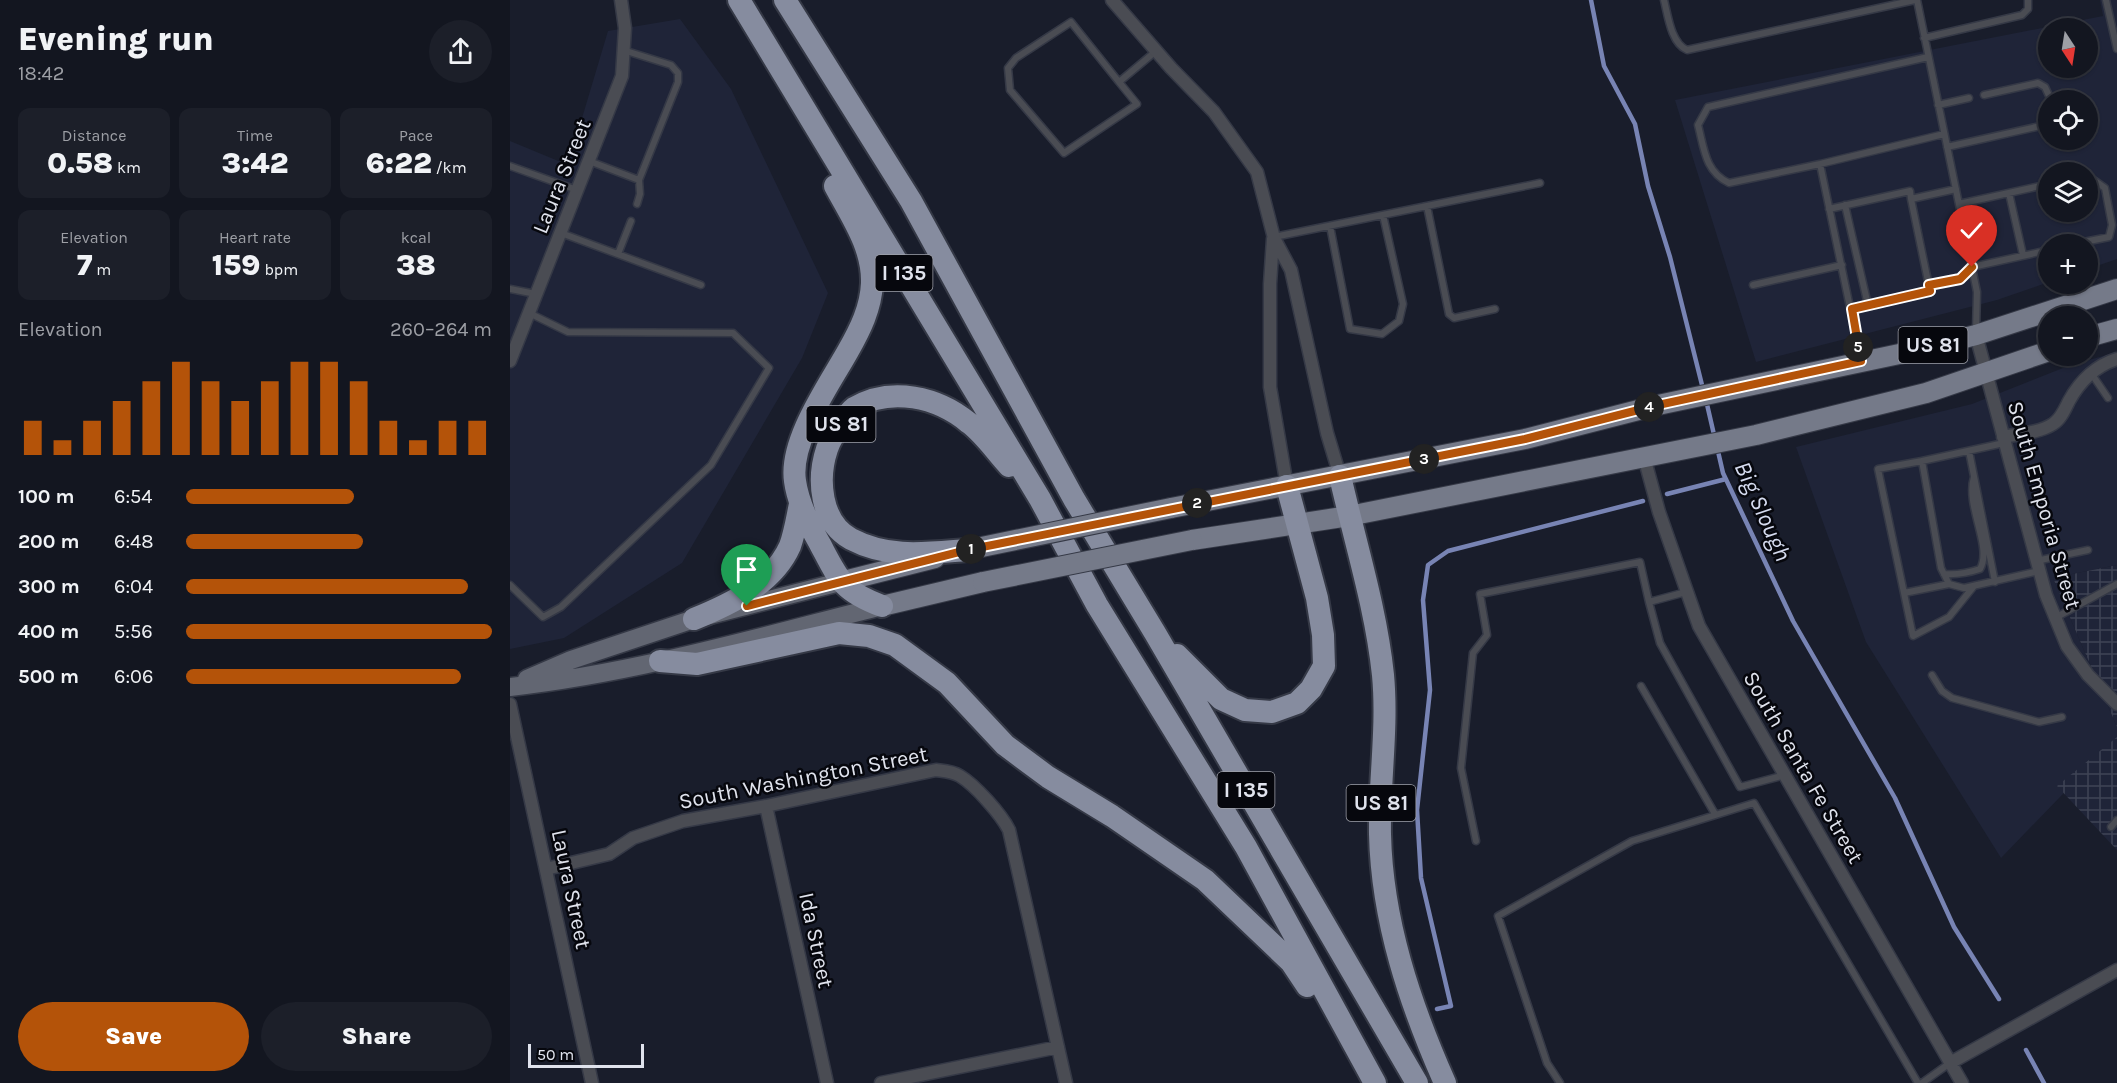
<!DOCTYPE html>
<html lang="en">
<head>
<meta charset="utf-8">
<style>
	body { margin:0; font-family:Karla,sans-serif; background:#1c1f29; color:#f1f3f6; height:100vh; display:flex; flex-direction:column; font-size:22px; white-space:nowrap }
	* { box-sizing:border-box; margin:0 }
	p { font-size:20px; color:#9d9fa5 }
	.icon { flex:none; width:33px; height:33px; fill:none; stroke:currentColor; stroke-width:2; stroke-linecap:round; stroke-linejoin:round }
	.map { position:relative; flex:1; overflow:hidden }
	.details { display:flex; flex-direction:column; background:#131620; width:510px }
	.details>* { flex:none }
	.needle { width:39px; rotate:168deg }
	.tools { position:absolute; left:1528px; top:18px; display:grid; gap:12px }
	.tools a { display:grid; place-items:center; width:60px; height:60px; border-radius:50%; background:#131620; box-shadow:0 2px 4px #0004,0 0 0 2px #32353e; font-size:30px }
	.scale { position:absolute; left:18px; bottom:15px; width:116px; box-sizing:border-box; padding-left:6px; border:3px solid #e0e3ed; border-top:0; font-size:16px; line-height:21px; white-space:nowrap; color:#e0e3ed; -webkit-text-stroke:4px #06070d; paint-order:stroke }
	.pin { position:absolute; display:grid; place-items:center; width:51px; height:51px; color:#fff; margin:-62px -26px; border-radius:50% 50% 50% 0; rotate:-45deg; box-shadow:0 0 6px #0007 }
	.pin .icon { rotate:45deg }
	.km { position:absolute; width:30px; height:30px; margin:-15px; border-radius:50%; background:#222; color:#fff; font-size:16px; line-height:30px; text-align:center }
	.round { display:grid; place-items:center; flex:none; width:63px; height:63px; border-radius:32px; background:#1c1f29 }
	.head { display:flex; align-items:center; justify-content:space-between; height:102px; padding:0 18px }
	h1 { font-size:33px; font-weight:800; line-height:45px }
	.stats { display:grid; grid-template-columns:repeat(3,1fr); gap:9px; height:102px; padding:6px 18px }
	.stats div { display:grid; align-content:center; border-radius:12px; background:#1c1f29; text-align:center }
	.stats b { font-size:30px; font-weight:800 }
	.stats small { font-size:16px; font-weight:400 }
	.stats p { font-size:16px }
	.chart { height:168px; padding:12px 18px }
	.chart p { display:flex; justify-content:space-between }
	.chart svg { width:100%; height:108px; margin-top:6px; stroke:#b45309; stroke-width:6 }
	.action { display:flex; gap:12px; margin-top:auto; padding:12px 18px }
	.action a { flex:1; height:69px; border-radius:36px; background:#b45309; color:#fff; font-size:24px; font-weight:800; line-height:69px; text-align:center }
	.action a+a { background:#1c1f29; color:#f1f3f6 }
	ul { padding:0 18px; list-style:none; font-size:20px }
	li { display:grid; grid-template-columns:96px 72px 1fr; align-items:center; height:45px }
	li i { height:15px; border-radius:8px; background:#b45309 }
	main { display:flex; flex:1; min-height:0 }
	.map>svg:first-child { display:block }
</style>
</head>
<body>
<main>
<section class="details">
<div class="head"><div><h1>Evening run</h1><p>18:42</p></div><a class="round"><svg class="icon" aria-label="share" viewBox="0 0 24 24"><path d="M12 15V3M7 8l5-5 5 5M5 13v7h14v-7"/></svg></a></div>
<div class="stats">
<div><p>Distance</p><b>0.58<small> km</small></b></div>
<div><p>Time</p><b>3:42</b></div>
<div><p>Pace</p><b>6:22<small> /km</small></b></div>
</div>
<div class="stats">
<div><p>Elevation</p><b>7<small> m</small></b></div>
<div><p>Heart rate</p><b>159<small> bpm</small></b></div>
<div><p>kcal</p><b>38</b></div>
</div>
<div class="chart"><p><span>Elevation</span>260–264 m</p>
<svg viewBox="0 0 160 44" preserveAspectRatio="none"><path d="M5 44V30M15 44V38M25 44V30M35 44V22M45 44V14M55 44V6M65 44V14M75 44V22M85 44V14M95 44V6M105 44V6M115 44V14M125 44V30M135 44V38M145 44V30M155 44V30"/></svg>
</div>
<ul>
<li><b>100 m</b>6:54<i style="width:55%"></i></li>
<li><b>200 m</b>6:48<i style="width:58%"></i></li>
<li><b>300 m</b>6:04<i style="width:92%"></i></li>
<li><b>400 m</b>5:56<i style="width:100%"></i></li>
<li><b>500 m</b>6:06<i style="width:90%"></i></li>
</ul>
<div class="action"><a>Save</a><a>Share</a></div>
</section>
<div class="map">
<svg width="1607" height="1083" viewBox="0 0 1607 1083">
	<defs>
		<pattern id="industrial-grid" width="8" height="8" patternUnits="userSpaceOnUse" patternTransform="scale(1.5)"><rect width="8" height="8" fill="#1f2438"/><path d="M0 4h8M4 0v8" fill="none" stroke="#3f4455"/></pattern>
	</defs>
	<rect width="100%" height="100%" fill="#191d2b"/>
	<!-- built -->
	<path fill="#1f2438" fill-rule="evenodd" d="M1590,0H1607V259L1578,269V244H1539V282L1487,300L1246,362L1165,100L1593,16ZM1539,28H1578V68H1539ZM1539,100H1578V140H1539ZM1539,172H1578V212H1539Z
		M170,19L221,89L318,293L292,358L172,563L54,638L0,649V141L58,165L98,31Z
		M1607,352V565L1543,578L1607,727V738L1491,858L1356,642L1286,447L1462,404L1558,366Z"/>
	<!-- industrial -->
	<path fill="url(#industrial-grid)" d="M1607,565V727L1543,578Z
		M1607,737V850L1547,786Z"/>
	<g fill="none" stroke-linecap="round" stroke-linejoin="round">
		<!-- stream -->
		<path stroke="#7884b4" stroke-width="4.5" d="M1081,0L1094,66L1125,124L1138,186L1160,257L1193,389
			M1196,400L1205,439
			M1207,447L1213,473L1283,621L1385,798L1444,927L1489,999
			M1157,494L1216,479
			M927,1009L941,1006L911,878L907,810L920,690L913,600L918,565L938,551L1133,501
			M1516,1050L1534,1083"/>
		<!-- lane casing -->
		<g stroke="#353946" stroke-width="9">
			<path id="lane" d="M1154,0C1158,16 1161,43 1177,50L1405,0
				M1407,0L1467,292L1466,331
				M1596,0L1607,49
				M1414,38L1512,15L1518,9V0
				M113,50L161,65L168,73V82L129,180L130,194L127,204
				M1418,57L1198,107L1188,125C1194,148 1195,172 1219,183L1310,164L1434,134
				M609,82L561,22L506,58L498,68L500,90L554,153L627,104L609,82L646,51
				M1474,95L1528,83L1535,87L1541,100
				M1428,105L1459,98
				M1437,147L1535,125L1539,123
				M79,161L129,180
				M1310,164L1351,360
				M0,166L67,190
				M1499,193L1513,255
				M1449,204L1539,184
				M1335,205L1358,305
				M917,206L939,314L944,318L985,309
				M1319,209L1400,191L1401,199L1446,189
				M820,226L840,329L872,334L889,321L893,304L873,215
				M51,233L191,285
				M764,237L1030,183
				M1564,244L1599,237L1602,225L1595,188L1578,176
				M108,254L121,221
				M1243,285L1332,265
				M1419,285L1450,279L1462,267L1539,250
				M0,289L26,294
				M1342,309L1420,291L1401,199
				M1581,373L1598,398
				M1494,443L1412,461L1431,568L1439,584L1454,588L1529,571
				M1459,451L1485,582
				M1412,461L1368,469L1403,636L1439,617L1464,586
				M1526,561L1578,550
				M1434,574C1447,575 1458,573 1470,569C1483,547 1455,506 1464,477
				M0,585L33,617L51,607L201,465L259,368L223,333L58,332L19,313
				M1394,593L1439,584
				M1139,602L1150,643L1230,787L1275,775
				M1545,618L1607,584
				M1422,675L1432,691L1442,698L1529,722L1552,717
				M1131,686L1205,814
				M1601,827L1607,820
				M966,841L951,768L963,653L977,635L970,594L1130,562L1139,602L1176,592
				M1050,1083L1037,1063L988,916L1122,841L1244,803L1408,1083
				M1412,1083L1440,1063"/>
		</g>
		<!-- street casing -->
		<g stroke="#353946" stroke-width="15">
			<path id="street" d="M602,0L661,68L704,112L747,172L764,238L781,270L817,433L830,476
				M763,239L760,284V387L777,486
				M1466,335L1536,595L1557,646L1578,675L1607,704
				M0,361L112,76L115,28L111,0
				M1493,437C1508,434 1529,433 1543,424C1551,419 1555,409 1559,401C1570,381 1585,366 1607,359
				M1134,457L1149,512L1189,626L1452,1083
				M0,704L82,1083
				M256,806L317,1083
				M36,869L99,854L123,838L173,821L256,806L426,770C434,771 442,771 450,776C465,785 491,814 499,830L556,1083
				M1440,1063L1607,970
				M371,1083L548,1047"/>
		</g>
		<!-- secondary casing -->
		<g stroke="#353946" stroke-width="21">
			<path id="secondary" d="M17,679L61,660L184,619L330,582
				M0,687C126,673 249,637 372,606"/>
		</g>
		<!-- primary casing -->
		<g stroke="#353946" stroke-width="22">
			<path id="primary" d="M1578,337L1607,329
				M661,508L1015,439L1148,405L1394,353L1466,335L1607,289
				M682,540L839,516L1246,435L1416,393L1539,351
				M330,582L425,558
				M372,606L473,582"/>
		</g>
		<!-- highway casing -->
		<g stroke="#353946" stroke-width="26">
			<path id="highway" d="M229,0L530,499L587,605L736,847L865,1083
				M275,0L401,201L564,499L645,633L907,1083
				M325,186C341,216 363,247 362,283C361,308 350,330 338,351C319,385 279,441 285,481C288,503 299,525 310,544C329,580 332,591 372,606
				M830,476C845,542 866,608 873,675C878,728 869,782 870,834C872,921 900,1004 935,1083
				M457,550C417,553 379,559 341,539C310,522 307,479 317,449C320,440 327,429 333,422C336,417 340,411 344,408C381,386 428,397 459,423C474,434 486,452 499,466
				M184,619C221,604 263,584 280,546C285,532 287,518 290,504
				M667,655L711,699L735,710L762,712L787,703L801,689L814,666L813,635L807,598L777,486
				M150,661L187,664L329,633L359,636L385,645L437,683L495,745L538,777L602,816L695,880L781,962L797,986"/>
		</g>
		<!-- lane -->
		<use href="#lane" stroke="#4a4c53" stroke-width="6"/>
		<!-- street -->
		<use href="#street" stroke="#4a4c53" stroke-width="12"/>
		<!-- secondary -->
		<use href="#secondary" stroke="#626672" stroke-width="18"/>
		<!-- primary -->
		<use href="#primary" stroke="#757a89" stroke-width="20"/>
		<!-- highway -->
		<use href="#highway" stroke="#868c9f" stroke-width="22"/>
		<!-- primary-bridge casing -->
		<g stroke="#353946" stroke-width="22" stroke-linecap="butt">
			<path id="primary-bridge" d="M457,550L661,508
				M473,582L682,540"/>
		</g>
		<!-- primary-bridge -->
		<use href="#primary-bridge" stroke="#757a89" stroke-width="20"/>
	</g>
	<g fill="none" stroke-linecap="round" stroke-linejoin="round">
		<!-- route casing -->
		<g stroke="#fff" stroke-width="12">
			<path id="route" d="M237,606L457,550L1015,439L1148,405L1351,361L1342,309L1420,291L1419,285L1450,279L1462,267"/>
		</g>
		<!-- route -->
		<use href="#route" stroke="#b45309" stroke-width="8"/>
	</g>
	<g text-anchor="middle" stroke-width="5" stroke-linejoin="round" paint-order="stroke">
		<!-- shield labels -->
		<g fill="#06070d" stroke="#9fa1aa" stroke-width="1.5">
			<rect x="365.5" y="255" width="57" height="36" rx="4.5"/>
			<rect x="1388.5" y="327" width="69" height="36" rx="4.5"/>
			<rect x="296.5" y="406" width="69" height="36" rx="4.5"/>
			<rect x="707.5" y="772" width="57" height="36" rx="4.5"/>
			<rect x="836.5" y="785" width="69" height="36" rx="4.5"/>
		</g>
		<g font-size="21" font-weight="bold" fill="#e0e3ed">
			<text x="394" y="280">I 135</text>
			<text x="1423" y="352">US 81</text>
			<text x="331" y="431">US 81</text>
			<text x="736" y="797">I 135</text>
			<text x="871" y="810">US 81</text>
		</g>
		<!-- street labels -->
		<g font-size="22" fill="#e0e3ed" stroke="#06070d">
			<text transform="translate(51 176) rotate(-68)" y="8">Laura Street</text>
			<text transform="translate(1535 505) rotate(74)" y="8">South Emporia Street</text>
			<text transform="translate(1294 767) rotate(60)" y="8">South Santa Fe Street</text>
			<text transform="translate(293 777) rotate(-11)" y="8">South Washington Street</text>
			<text transform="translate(62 889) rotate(78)" y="8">Laura Street</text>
			<text transform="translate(307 940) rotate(78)" y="8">Ida Street</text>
		</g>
		<!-- water labels -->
		<g font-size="24" font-style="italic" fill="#d5dbef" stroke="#06070d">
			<text transform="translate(1253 511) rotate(66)" y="8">Big Slough</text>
		</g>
	</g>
</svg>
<div class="tools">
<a><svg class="needle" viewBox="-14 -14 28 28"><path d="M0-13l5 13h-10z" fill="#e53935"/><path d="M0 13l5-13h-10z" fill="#9d9fa5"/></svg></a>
<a><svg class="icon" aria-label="locate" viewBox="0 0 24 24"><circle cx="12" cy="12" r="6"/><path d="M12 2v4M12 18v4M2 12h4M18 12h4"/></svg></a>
<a><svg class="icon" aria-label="layers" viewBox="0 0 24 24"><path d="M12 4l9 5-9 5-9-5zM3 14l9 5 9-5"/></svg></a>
<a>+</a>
<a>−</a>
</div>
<div class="scale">50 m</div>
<div class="pin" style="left:237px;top:606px;background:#1e9e55"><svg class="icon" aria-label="arrive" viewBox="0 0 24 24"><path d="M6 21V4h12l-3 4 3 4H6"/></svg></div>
<div class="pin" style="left:1462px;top:267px;background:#d93025"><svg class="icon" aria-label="check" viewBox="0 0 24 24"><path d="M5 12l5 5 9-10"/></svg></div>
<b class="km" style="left:461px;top:549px">1</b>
<b class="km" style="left:687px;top:503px">2</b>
<b class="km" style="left:914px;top:459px">3</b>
<b class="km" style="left:1139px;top:407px">4</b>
<b class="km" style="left:1348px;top:347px">5</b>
</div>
</main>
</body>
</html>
